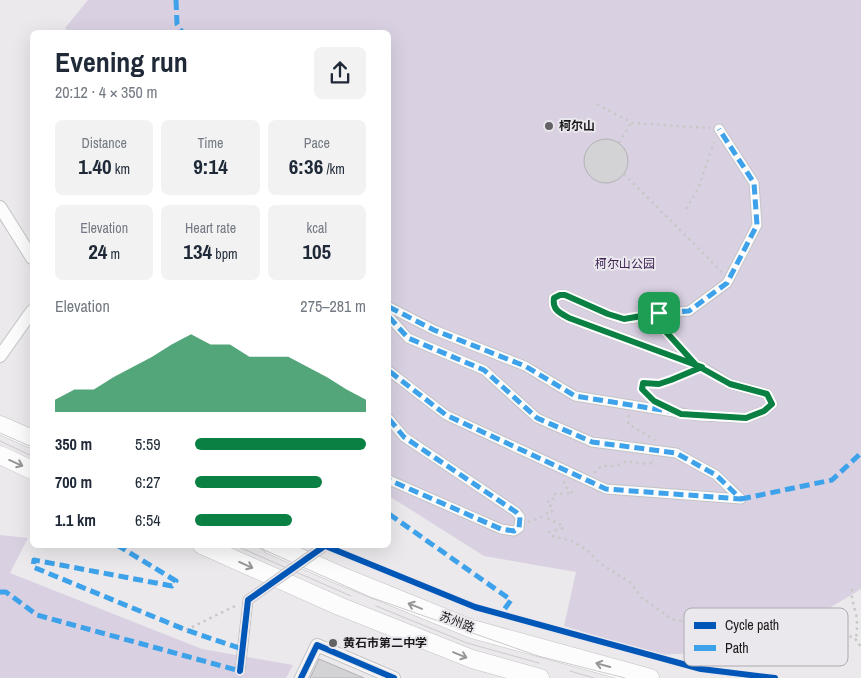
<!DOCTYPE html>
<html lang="en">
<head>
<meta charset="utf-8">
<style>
	body { margin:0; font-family:"Archivo Narrow","Noto Sans SC",sans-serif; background:#f2f2f3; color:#1f2937; height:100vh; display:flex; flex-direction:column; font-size:19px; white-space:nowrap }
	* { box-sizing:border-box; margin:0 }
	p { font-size:16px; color:#747a83 }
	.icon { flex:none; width:28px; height:28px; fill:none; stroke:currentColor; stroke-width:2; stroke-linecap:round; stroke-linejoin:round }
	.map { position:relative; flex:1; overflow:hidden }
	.side { position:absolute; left:30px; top:30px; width:361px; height:518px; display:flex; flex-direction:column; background:#fff; border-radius:8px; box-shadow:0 5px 20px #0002 }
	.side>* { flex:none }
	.pin { position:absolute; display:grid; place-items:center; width:42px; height:42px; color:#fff; margin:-21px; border-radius:10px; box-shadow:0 2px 8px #0006 }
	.round { display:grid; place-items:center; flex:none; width:52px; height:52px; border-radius:8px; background:#f2f2f3 }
	.summary { display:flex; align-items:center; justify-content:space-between; height:85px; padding:0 25px }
	h1 { font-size:28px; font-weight:800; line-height:38px }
	.metrics { display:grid; grid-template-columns:repeat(3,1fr); gap:8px; height:85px; padding:5px 25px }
	.metrics div { display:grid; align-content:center; border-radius:8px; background:#f2f2f3; text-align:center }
	.metrics b { font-size:21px; font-weight:800 }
	.metrics small { font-size:14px; font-weight:400 }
	.metrics p { font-size:14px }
	.chart { height:140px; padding:10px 25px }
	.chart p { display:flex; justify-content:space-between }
	.chart svg { width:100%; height:90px; margin-top:5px; fill:#0b8043; opacity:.7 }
	ul { padding:0 25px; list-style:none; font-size:16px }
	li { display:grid; grid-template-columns:80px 60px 1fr; align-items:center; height:38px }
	li i { height:12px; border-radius:6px; background:#0b8043 }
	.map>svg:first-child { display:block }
</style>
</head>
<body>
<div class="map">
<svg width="861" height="678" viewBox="0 0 861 678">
	<rect width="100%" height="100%" fill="#ebe9ec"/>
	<!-- green -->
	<path fill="#d9d1e2" d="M88,0H861V589L762,649L659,655L564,626L576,572L484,556L389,496V32H69L65,28Z
		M0,535L28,538L10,573L202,649L293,665L286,678H0Z"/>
	<!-- building -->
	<path fill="#d3d2d4" stroke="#b2b0b3" d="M584 161a22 22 0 1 1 44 0a22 22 0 1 1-44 0Z
		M319,659L364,678H310Z"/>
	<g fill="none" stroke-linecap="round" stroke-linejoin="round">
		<!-- pedestrian casing -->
		<g stroke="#c4c3c5" stroke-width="11">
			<path id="pedestrian" d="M389,307L434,330L525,366L575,396L699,416L746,418L764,411L772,404L767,394L730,384L702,367L569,318C560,313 552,310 554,298L560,295H565L607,314L624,319L638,318L659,313L689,311L727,283L757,225L754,183L719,129
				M389,317L408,338L484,370L537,418L592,442L676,453L716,475L741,499L606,489L446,415L389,371
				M389,419L404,437L516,512L520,517L519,528L514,531L501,529L389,480"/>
		</g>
		<!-- minor casing -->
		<g stroke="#c4c3c5" stroke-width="14">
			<path id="minor" d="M0,207L32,258
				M0,356L32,311
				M301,678L317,645L394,678"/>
		</g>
		<!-- secondary casing -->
		<g stroke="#c4c3c5" stroke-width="19">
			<path id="secondary" d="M0,425L32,439
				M0,455L32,470
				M202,545L339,606L472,659L540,678
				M271,545L339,575L472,629L650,678"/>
		</g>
		<!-- path -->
		<path stroke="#c8c8c8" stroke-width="2.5" stroke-dasharray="2.5 4" stroke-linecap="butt" d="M597,104L632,123L710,128
			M619,143L631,123
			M624,174L722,272
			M686,209L698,189L714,142
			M659,323L680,347
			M651,397L642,389L643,383H659L688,373
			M629,415L628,424L655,440
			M594,473C604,463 601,467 614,466C618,466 622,463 625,462C635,461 644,465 654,463L652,461
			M564,481L565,486L573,493L553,494V500L547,502L552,507V513H547V518L563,526V528L549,532L552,536L572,541L588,551L600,563L631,583L641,597L672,619L704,626H720L765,637H779L810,647L844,636L854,637L861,647
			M528,522L545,516
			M852,589C851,598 853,602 855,610C858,620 857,630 856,640
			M186,630L237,605"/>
		<!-- pedestrian -->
		<use href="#pedestrian" stroke="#fcfcfc" stroke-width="9"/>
		<!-- minor -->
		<use href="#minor" stroke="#fcfcfc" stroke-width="12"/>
		<!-- secondary -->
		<use href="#secondary" stroke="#fcfcfc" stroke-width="18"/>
		<!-- tram -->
		<path stroke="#cccacc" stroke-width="1" d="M0,433L32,447
			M0,441L32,456
			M234,545L351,596
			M253,545L370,597L538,656L625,678
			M376,606L467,643L539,663
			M570,671L594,678"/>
		<!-- pedestrian-bridge casing -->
		<g stroke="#c4c3c5" stroke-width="11" stroke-linecap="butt">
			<path id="pedestrian-bridge" d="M240,671L248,600L326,545"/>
		</g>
		<!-- pedestrian-bridge -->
		<use href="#pedestrian-bridge" stroke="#fcfcfc" stroke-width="9"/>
		<!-- quiet -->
		<path stroke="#3da2ea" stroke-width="5" stroke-dasharray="10 5" stroke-linecap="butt" d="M176,0L177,24L182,32
			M389,307L434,330L525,366L575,396L699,416L746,418L764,411L772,404L767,394L730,384L702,367L569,318C560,313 552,310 554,298L560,295H565L607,314L624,319L638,318L659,313L689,311L727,283L757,225L754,183L719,129
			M389,317L408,338L484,370L537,418L592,442L676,453L716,475L741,499L606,489L446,415L389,371
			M389,419L404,437L516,512L520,517L519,528L514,531L501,529L389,480
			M741,499L832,480L861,453
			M389,514L511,600L501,614
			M117,545L176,581L172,586L34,560L33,567L186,630L242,649
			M0,592H6L37,615L240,671"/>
		<!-- cycleway casing -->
		<g stroke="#ebe8ed" stroke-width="9">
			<path id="cycleway" d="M323,545L475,607L701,669L775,678
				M240,671L248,600L326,545
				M301,678L317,645L394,678"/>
		</g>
		<!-- cycleway -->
		<use href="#cycleway" stroke="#0057b8" stroke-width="6"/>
	</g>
	<!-- one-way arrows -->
	<defs><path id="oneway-shaft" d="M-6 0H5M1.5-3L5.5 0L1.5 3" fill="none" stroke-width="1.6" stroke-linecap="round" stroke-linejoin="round" transform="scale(1.25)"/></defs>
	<g stroke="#969697">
		<use href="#oneway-shaft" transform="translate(16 463) rotate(24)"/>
		<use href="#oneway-shaft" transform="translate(246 565) rotate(24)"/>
		<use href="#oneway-shaft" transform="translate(415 606) rotate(-158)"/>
		<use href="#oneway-shaft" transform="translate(460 655) rotate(22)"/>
		<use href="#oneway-shaft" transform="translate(603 665) rotate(-165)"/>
	</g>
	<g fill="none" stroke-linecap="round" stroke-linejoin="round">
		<!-- route casing -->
		<g stroke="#fff" stroke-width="10">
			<path id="route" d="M659,313V324L696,365L702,367L671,380L659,384L643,383L642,389L654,401L681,414L746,418L764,411L772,404L767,394L730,384L696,365L569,318C560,313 552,310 554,298L560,295H565L608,314L624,319L659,313"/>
		</g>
		<!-- route -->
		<use href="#route" stroke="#0b8043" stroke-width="6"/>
	</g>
	<!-- markers -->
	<g fill="#636264" stroke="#ebe8ed" stroke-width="2">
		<circle cx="549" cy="126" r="5"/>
		<circle cx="333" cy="643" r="5"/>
	</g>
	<g text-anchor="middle" stroke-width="4" stroke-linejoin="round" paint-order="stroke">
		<!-- poi labels -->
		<g font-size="12" font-weight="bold" fill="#1a191b" stroke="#ebe8ed" text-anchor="start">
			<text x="559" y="130">柯尔山</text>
			<text x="343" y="647">黄石市第二中学</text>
		</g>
		<!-- park labels -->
		<g font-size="12" fill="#3f2354" stroke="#ebe8ed">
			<text x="625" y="268">柯尔山公园</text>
		</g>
		<!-- street labels -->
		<g font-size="12" fill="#1a191b" stroke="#ebe8ed">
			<text transform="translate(457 622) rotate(21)" y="4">苏州路</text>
		</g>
	</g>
	<!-- legend -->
	<rect x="684" y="608" width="164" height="58" rx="8" fill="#ebe8ed" stroke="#acaaae" stroke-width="1"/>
	<rect x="694" y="622" width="22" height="7" fill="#0057b8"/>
	<rect x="694" y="645" width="22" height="6" fill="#3da2ea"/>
	<g font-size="14" fill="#1a191b">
		<text x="725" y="630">Cycle path</text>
		<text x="725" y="653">Path</text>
	</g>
</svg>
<div class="pin" style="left:659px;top:313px;background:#1e9e55"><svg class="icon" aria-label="arrive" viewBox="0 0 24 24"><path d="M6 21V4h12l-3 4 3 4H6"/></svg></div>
<section class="side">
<div class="summary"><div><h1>Evening run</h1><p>20:12 · 4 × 350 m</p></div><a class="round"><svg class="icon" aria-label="share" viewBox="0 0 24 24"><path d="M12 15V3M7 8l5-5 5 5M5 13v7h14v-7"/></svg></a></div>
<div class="metrics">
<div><p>Distance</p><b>1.40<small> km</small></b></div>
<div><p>Time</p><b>9:14</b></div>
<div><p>Pace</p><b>6:36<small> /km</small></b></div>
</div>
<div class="metrics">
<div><p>Elevation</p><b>24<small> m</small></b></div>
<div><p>Heart rate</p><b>134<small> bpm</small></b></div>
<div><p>kcal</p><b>105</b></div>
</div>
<div class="chart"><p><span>Elevation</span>275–281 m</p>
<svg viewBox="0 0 160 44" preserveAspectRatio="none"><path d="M0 44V38L10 33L20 33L30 27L40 22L50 17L60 11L70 6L80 11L90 11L100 17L110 17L120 17L130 22L140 27L150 33L160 38V44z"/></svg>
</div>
<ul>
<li><b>350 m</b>5:59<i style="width:100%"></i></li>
<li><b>700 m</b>6:27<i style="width:74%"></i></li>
<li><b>1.1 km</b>6:54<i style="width:57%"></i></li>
</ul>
</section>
</div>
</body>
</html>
